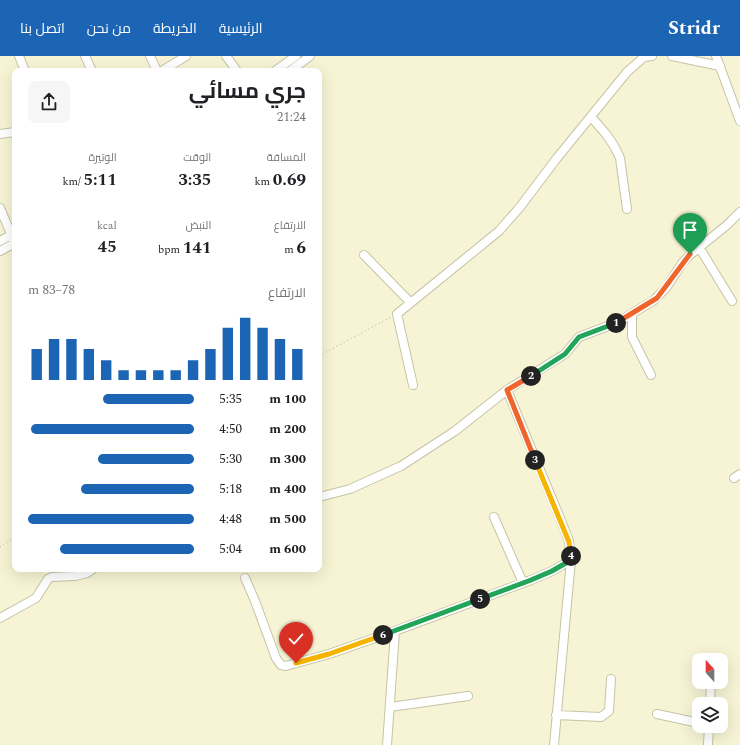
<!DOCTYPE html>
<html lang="ar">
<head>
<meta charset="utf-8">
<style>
	body { margin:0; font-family:Spectral,Cairo,serif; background:#f6f6f6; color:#202124; direction:rtl; height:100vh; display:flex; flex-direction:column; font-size:15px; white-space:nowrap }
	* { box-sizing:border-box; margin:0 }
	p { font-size:13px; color:#757577 }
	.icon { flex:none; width:22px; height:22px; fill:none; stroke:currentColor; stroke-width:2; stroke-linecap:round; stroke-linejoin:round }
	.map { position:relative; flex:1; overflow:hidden; direction:ltr }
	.panel { position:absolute; left:12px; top:12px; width:310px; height:504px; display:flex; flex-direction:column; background:#fff; border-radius:8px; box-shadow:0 4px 16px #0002; direction:rtl }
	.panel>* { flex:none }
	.needle { width:26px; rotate:339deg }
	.controls { position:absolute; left:692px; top:597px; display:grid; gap:8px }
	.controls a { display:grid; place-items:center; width:36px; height:36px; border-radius:8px; background:#fff; box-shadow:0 4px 16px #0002; font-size:20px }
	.pin { position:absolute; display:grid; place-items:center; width:34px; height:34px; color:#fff; margin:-41px -17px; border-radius:50% 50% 50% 0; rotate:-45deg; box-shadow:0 0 4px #0007 }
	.pin .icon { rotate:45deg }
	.km { position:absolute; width:20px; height:20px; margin:-10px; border-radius:50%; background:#222; color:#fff; font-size:11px; line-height:20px; text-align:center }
	.round { display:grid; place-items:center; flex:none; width:42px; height:42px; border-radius:8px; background:#f6f6f6 }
	.overview { display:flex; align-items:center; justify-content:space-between; height:68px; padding:0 16px }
	h1 { font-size:22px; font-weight:700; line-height:30px }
	.figures { display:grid; grid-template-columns:repeat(3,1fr); gap:6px; height:68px; padding:4px 16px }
	.figures div { display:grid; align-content:center }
	.figures b { font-size:17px; font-weight:700 }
	.figures small { font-size:11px; font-weight:400 }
	.figures p { font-size:11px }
	.chart { height:112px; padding:8px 16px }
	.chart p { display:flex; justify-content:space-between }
	.chart svg { width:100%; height:72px; margin-top:4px; stroke:#1c65b5; stroke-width:6 }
	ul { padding:0 16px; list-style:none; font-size:13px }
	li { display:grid; grid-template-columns:64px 48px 1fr; align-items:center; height:30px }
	li i { height:10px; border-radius:5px; background:#1c65b5 }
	header { display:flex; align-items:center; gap:24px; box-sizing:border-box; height:56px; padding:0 20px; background:#1c65b5; color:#fff }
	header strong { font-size:19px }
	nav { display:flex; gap:22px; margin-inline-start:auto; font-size:14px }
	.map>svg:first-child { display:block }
</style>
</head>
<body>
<header>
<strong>Stridr</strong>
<nav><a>الرئيسية</a><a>الخريطة</a><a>من نحن</a><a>اتصل بنا</a></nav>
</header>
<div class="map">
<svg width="740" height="689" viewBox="0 0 740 689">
	<rect width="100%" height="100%" fill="#f6f4d4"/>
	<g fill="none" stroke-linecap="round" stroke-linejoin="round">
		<!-- minor casing -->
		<g stroke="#c6c4a6" stroke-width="10">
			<path id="minor" d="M19,0L25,15
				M85,0L92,15
				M150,0L157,15
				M226,0L237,15
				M672,0L720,10
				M716,0L740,65
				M162,15L186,0
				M275,15L296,0
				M290,15L310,0
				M591,61C603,74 613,85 620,102L627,153
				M0,78L15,76
				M0,152L15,187
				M0,185L15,177
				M699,191L732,245
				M0,195L15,187
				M364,199L410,246
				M632,258V281L651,319
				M413,329L397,258L499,175L520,151L557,102L627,16L644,1L652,0
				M734,422L740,418
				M319,441L350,433L401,410L455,375L507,334L565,298L579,281L616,267L653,245L666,232L683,206L691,198L727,169L740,156
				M494,461L523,527
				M245,522L255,545L276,602L281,609L286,610L329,598L395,575L531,524L552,515L571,504L569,485L560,462L507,334
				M0,562L36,542L48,523L52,521L75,520L87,517L93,513
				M710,648L711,626
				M390,651L468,640
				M657,658L699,667
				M556,659L601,661L609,655L611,623
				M387,689L395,575
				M554,689L571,504
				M708,689L709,670"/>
		</g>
		<!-- path -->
		<path stroke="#b2b197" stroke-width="1" stroke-dasharray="1 3" stroke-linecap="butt" d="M319,300L391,261
			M0,491L15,481"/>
		<!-- minor -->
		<use href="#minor" stroke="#fff" stroke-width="8"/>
	</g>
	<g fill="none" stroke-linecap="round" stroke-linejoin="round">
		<!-- split-1 casing -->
		<g stroke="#fff" stroke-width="8">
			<path id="split-1" d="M616,267L657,242L690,198"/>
		</g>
		<!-- split-2 casing -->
		<g stroke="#fff" stroke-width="8">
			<path id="split-2" d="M531,320L565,298L579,281L616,267"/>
		</g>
		<!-- split-3 casing -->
		<g stroke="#fff" stroke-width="8">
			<path id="split-3" d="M531,320L507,334L535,404"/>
		</g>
		<!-- split-4 casing -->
		<g stroke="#fff" stroke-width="8">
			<path id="split-4" d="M535,404L569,486L571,500"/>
		</g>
		<!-- split-5 casing -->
		<g stroke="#fff" stroke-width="8">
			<path id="split-5" d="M480,543L531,524L552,515L571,504V500"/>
		</g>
		<!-- split-6 casing -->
		<g stroke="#fff" stroke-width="8">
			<path id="split-6" d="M383,579L480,543"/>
		</g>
		<!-- split-7 casing -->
		<g stroke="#fff" stroke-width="8">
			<path id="split-7" d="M296,607L329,598L383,579"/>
		</g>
		<!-- split-1 -->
		<use href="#split-1" stroke="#f0652b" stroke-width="5"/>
		<!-- split-2 -->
		<use href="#split-2" stroke="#22a559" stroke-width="5"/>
		<!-- split-3 -->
		<use href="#split-3" stroke="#f0652b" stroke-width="5"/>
		<!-- split-4 -->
		<use href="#split-4" stroke="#f5b400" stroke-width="5"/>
		<!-- split-5 -->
		<use href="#split-5" stroke="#22a559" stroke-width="5"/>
		<!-- split-6 -->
		<use href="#split-6" stroke="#22a559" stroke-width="5"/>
		<!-- split-7 -->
		<use href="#split-7" stroke="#f5b400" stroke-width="5"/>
	</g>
</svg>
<div class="controls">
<a><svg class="needle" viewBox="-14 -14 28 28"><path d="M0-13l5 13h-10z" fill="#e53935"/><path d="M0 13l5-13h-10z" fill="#757577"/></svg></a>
<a><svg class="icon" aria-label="layers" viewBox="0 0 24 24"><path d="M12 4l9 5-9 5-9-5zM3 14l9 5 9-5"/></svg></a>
</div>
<div class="pin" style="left:690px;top:198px;background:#1e9e55"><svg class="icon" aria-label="arrive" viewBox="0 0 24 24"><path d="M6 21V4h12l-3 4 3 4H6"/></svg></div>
<div class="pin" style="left:296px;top:607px;background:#d93025"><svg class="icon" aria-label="check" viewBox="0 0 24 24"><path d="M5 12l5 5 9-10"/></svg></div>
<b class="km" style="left:616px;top:267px">1</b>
<b class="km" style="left:531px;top:320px">2</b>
<b class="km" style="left:535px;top:404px">3</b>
<b class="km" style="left:571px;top:500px">4</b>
<b class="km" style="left:480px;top:543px">5</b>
<b class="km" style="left:383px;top:579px">6</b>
<section class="panel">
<div class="overview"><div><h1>جري مسائي</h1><p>21:24</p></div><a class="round"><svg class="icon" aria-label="share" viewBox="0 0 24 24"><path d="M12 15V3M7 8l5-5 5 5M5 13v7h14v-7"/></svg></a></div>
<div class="figures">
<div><p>المسافة</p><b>0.69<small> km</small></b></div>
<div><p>الوقت</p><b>3:35</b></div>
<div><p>الوتيرة</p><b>5:11<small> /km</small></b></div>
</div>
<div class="figures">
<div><p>الارتفاع</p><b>6<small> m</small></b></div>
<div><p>النبض</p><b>141<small> bpm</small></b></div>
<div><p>kcal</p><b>45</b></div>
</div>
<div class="chart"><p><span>الارتفاع</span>78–83 m</p>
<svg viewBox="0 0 160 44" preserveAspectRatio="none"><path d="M5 44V25M15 44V19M25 44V19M35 44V25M45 44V32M55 44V38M65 44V38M75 44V38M85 44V38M95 44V32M105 44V25M115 44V12M125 44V6M135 44V12M145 44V19M155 44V25"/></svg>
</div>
<ul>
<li><b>100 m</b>5:35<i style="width:55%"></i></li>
<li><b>200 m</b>4:50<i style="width:98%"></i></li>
<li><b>300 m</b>5:30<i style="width:58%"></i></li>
<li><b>400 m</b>5:18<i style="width:68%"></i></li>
<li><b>500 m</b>4:48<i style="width:100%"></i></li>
<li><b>600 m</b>5:04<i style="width:81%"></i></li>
</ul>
</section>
</div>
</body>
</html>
